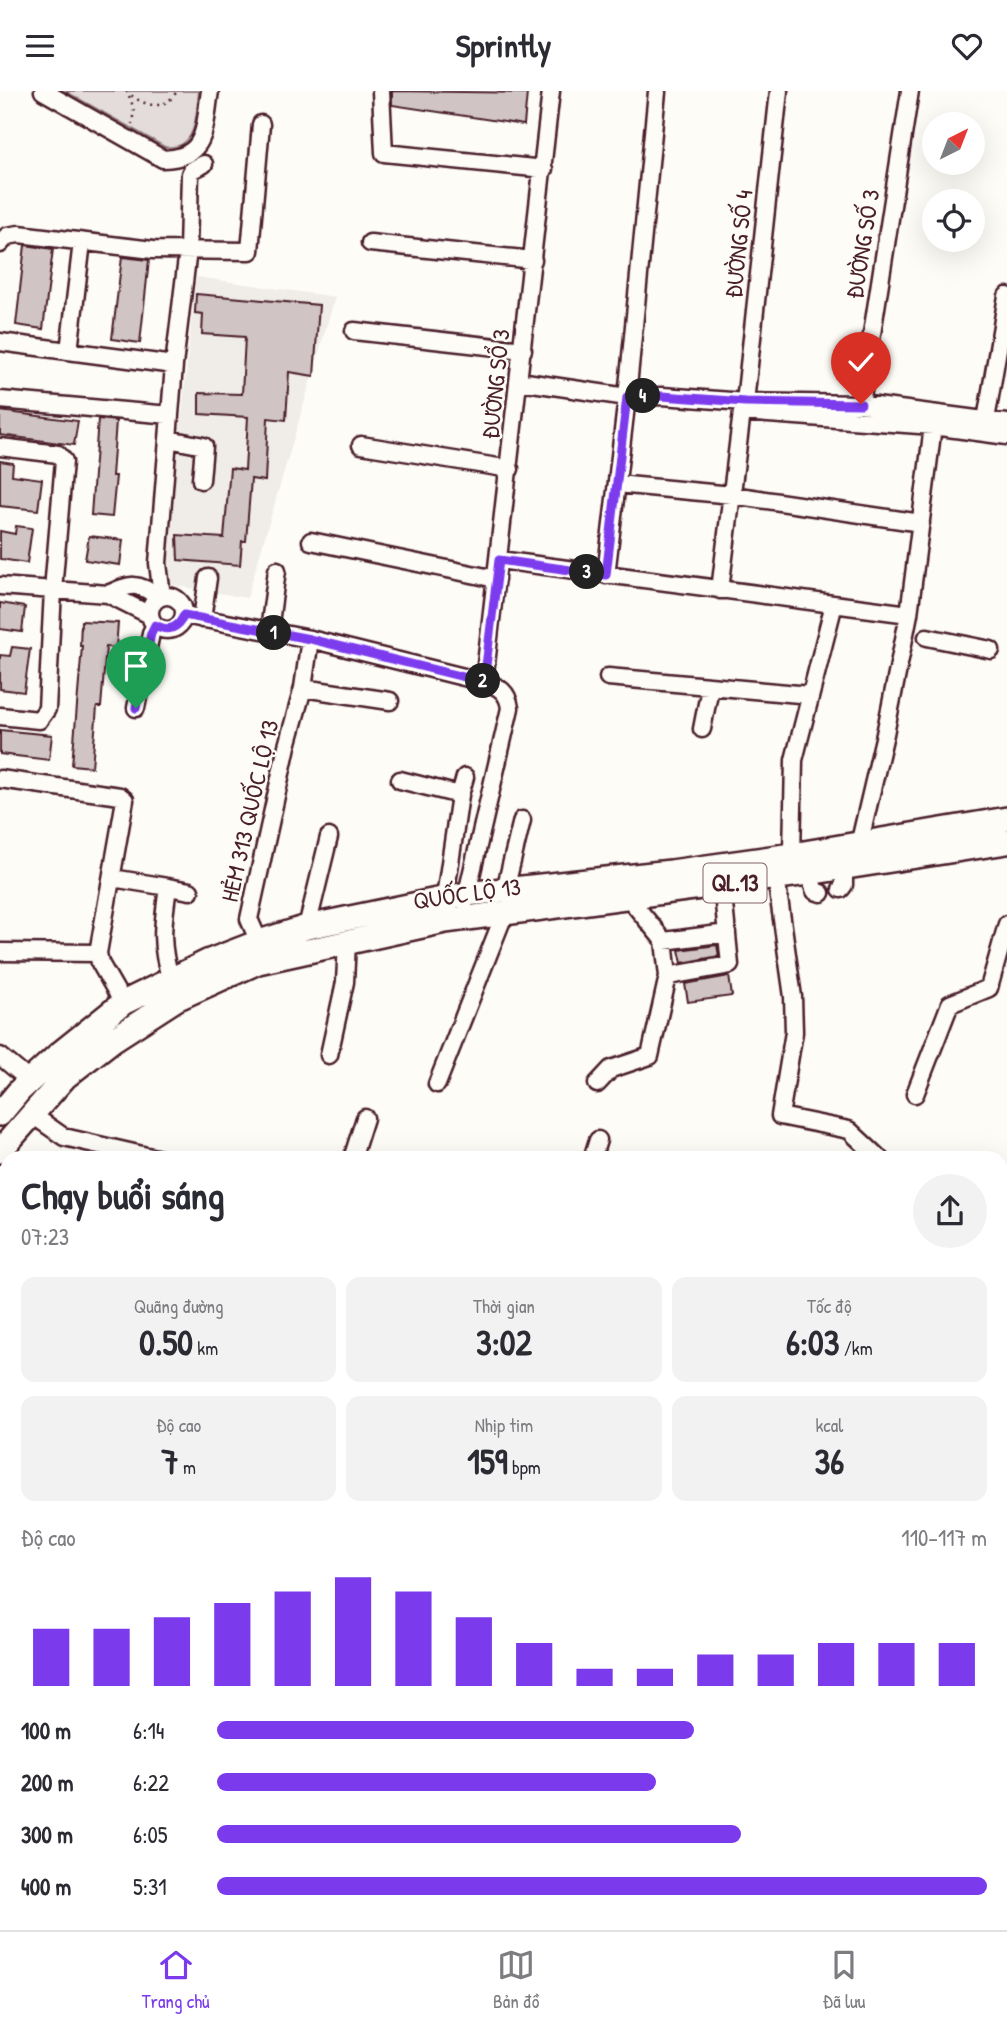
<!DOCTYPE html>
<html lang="vi">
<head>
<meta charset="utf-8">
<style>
	body { margin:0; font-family:"Patrick Hand",sans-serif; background:#f2f2f3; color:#2b2b33; height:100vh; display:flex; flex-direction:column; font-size:26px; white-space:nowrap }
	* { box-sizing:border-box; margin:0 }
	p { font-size:23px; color:#7c7c81 }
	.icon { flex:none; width:38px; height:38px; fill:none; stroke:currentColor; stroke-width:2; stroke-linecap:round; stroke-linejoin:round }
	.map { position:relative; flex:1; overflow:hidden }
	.drawer { position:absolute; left:0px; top:1060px; width:1008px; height:779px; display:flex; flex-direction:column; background:#fff; border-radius:21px 21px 0 0; box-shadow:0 7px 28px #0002 }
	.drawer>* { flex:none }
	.needle { width:46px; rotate:42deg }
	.fabs { position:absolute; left:922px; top:21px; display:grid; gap:14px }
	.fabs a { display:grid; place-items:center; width:63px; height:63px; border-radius:50%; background:#fff; box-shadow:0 7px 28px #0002; font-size:35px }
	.pin { position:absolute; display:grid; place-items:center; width:60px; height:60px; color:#fff; margin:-72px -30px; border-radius:50% 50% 50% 0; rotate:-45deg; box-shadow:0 0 7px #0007 }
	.pin .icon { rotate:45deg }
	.km { position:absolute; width:35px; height:35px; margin:-18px; border-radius:50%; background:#222; color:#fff; font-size:19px; line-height:35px; text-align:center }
	.round { display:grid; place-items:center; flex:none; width:74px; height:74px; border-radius:37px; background:#f2f2f3 }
	.summary { display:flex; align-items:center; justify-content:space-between; height:119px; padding:0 21px }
	h1 { font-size:38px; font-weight:700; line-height:52px }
	.stats { display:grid; grid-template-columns:repeat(3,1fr); gap:10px; height:119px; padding:7px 21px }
	.stats div { display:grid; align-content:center; border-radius:14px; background:#f2f2f3; text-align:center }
	.stats b { font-size:35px; font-weight:700 }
	.stats small { font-size:19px; font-weight:400 }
	.stats p { font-size:19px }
	.chart { height:196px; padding:14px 21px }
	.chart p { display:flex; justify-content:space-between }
	.chart svg { width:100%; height:126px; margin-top:7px; stroke:#7c3aed; stroke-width:6 }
	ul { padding:0 21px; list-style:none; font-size:23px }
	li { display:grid; grid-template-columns:112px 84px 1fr; align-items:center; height:52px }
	li i { height:18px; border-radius:9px; background:#7c3aed }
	header { display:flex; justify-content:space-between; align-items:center; height:91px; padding:0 21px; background:#fff; font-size:32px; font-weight:700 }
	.tabs { display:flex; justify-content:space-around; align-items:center; height:98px; border-top:2px solid #e1e1e2; background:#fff; font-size:19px; color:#7c7c81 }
	.tabs a { display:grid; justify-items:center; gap:4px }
	.tabs .active { color:#7c3aed }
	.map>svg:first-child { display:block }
</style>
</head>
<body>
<header><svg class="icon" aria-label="menu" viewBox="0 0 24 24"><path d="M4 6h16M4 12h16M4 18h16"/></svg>Sprintly<svg class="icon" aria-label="heart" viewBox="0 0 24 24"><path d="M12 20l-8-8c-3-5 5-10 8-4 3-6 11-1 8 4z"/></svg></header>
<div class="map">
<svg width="1007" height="1839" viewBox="0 0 1007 1839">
	<rect width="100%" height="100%" fill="#fdfcf7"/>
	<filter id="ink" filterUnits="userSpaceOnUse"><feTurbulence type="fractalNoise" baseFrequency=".0143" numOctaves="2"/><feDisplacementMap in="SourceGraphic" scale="14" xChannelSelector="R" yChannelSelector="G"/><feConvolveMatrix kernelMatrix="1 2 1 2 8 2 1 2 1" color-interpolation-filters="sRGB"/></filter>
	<g filter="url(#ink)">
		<!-- built -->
		<path fill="#f0ece8" d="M196,186L335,206L247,507L168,493L166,479Z"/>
		<!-- green -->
		<path fill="#e3dcda" stroke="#967e82" stroke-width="2" d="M65,0H199C196,23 198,60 165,56Z"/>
		<!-- building -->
		<path fill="#d0c5c4" stroke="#4a1f2b" stroke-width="2" d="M392,0L527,2L524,34L392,14Z
			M25,154L53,158L43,238L16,234Z
			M122,166L149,169L140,252L112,248Z
			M196,203L319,214L314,285L289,281L286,329L268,327L265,390L251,388L246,450H242L240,474L178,469L177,444L224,447L230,377L245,379L248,326L199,323V302L242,303L245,246L202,243L203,223L195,222Z
			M0,320L78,330L74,354L0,344Z
			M98,328L116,330L112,385H116L112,426L91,424Z
			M0,370L13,372L12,384L42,388L38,419L0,415Z
			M16,435L32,437L27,472L0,468V440L15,443Z
			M89,445L123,449L120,474L85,469Z
			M0,512L25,516L22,541L0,538Z
			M81,530L118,532L116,557L106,556L101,616H97L92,676L72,674L82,555H80Z
			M12,556L30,558L24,601L0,598V564L10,565Z
			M0,639L52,644L49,669L0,663Z
			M717,854L719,865L682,872L679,859Z
			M729,885L732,905L688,911L685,893Z"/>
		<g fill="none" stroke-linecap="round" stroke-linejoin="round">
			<!-- minor casing -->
			<g stroke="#4a1f2b" stroke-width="21">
				<path id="minor" d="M43,0L163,68C208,67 204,36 210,0
					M381,0L384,62L544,78
					M370,152L533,169
					M0,153L7,145L19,143L153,159L250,160L261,33
					M354,240L523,259
					M0,251L174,274
					M69,260L82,151
					M519,290L627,306L662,305L745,311L861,313L1007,332
					M0,309L170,324
					M745,311L779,0
					M861,313L910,0
					M986,329L1007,205
					M168,348L204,355L201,389
					M361,354L510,378
					M0,356L58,363L64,370L53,499L47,618L39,629L0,625
					M617,393L732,404L921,432
					M311,450L496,488
					M499,469L909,523
					M606,484L627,306L657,1
					M0,495L108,503C130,493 139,490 158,507
					M720,499L742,321L933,335L1007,345
					M108,503L150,524
					M150 522a17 17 0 1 1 34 0a17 17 0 1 1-34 0Z
					M162,506L158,472L174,274L188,159L190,83L192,79L204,73
					M184,524L310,548L484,591C499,595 508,601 510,617L465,811
					M202,528L208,487
					M269,540L277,479
					M927,546L991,559
					M608,586L810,604
					M484,591L551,0
					M303,597L390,610
					M136,617L151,542L155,534
					M702,638L710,597
					M0,688L120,705L125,709L98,862L100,872L123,912
					M400,689L460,704
					M859,754L885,643L909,523L933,335
					M792,764L794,669L834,513
					M808,782L815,800L821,802
					M776,786L793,906L794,941L780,1025L849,1039L880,1068
					M112,787L168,796C163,833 159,852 171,889
					M168,796L190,800
					M841,798L844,794V777
					M505,799L522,729
					M445,806L460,704L465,686
					M628,806L664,850L727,842
					M307,836L329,746
					M664,850L668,885
					M259,851L249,828L287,655L303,597L310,548
					M0,861L98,862
					M329,964L345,891L347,851
					M0,965L30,990
					M437,993L504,824
					M597,993L611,978L650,965L668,885L730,874L722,793
					M915,1003L950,913L989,897L1007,833
					M31,1023L64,1046L160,1068
					M352,1068L365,1027
					M592,1068L598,1049
					M1001,1124L1007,1126
					M0,1161L7,1163
					M0,1245L7,1249
					M1001,1323L1007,1326
					M0,1371L7,1375
					M0,1569L7,1574
					M1001,1592L1007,1595
					M0,1630L7,1643
					M1001,1669L1007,1659
					M1001,1717L1007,1721
					M0,1749L7,1739
					M1001,1784L1007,1788
					M0,1795L7,1786
					M135,1832L145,1839
					M235,1832L247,1839
					M305,1832L316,1839
					M849,1832L859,1839
					M793,1839L798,1832
					M897,1839L901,1832"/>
			</g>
			<!-- highway casing -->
			<g stroke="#4a1f2b" stroke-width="28">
				<path id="highway" d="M0,1023L20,999L58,964L123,912L207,871L259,851L307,836L466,803L671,781L792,764L1007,728
					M0,1060L65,986L114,948L176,908L258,871L445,830L808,782L1007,751"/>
			</g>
			<!-- path -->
			<path stroke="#4a1f2b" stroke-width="2.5" stroke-dasharray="2 5" stroke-linecap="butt" d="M126,0C142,14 163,23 177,0
				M129,5L134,18L132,33
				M618,1832L621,1839"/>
			<!-- minor -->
			<use href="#minor" stroke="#fdfcf7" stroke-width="16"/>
			<!-- highway -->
			<use href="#highway" stroke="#fdfcf7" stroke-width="23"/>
		</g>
	</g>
	<g fill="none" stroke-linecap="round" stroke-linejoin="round" filter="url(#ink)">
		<!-- route casing -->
		<g stroke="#fff" stroke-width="14">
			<path id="route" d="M136,617L151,542L155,534C168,541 178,538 184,524L310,548L484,591L499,469L606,484L627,306L662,305L745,311L861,313"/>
		</g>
		<!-- route -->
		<use href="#route" stroke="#7c3aed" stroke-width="9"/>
	</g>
	<g text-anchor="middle" stroke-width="5" stroke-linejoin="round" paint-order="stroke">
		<!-- shield labels -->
		<rect fill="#fdfcf7" stroke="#806168" stroke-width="2" x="703.5" y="772.5" width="63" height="39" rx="5"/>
		<g font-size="23" font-weight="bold" fill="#4a1f2b">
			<text x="735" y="800">QL.13</text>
		</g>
		<!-- street labels -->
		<g font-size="24" fill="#4a1f2b" stroke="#fdfcf7">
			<text transform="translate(739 153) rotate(-84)" y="8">ĐƯỜNG SỐ 4</text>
			<text transform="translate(863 153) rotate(-81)" y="8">ĐƯỜNG SỐ 3</text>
			<text transform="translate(496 293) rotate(-84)" y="8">ĐƯỜNG SỔ 3</text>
			<text transform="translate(250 720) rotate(-77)" y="8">HẺM 313 QUỐC LỘ 13</text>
			<text transform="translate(467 803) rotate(-8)" y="8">QUỐC LỘ 13</text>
		</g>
	</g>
</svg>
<div class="fabs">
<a><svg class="needle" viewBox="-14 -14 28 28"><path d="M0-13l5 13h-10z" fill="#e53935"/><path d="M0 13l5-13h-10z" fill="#7c7c81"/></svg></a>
<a><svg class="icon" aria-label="locate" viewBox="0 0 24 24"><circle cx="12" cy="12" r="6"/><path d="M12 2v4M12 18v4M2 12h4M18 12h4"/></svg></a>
</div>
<div class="pin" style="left:136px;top:617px;background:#1e9e55"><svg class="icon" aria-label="arrive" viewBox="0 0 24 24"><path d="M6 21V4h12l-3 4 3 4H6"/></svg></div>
<div class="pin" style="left:861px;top:313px;background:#d93025"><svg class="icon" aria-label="check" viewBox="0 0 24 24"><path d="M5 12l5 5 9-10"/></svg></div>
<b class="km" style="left:274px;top:542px">1</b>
<b class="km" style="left:483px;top:590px">2</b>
<b class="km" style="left:587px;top:481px">3</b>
<b class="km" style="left:643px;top:305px">4</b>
<section class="drawer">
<div class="summary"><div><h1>Chạy buổi sáng</h1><p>07:23</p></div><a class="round"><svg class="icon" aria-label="share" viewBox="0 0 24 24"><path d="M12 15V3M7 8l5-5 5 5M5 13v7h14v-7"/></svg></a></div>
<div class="stats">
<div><p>Quãng đường</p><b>0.50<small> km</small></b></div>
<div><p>Thời gian</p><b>3:02</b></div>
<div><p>Tốc độ</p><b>6:03<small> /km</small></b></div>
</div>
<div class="stats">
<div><p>Độ cao</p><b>7<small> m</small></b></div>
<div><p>Nhịp tim</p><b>159<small> bpm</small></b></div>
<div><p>kcal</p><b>36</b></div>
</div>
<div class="chart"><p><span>Độ cao</span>110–117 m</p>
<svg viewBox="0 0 160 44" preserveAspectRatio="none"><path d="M5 44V24M15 44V24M25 44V20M35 44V15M45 44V11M55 44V6M65 44V11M75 44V20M85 44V29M95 44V38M105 44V38M115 44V33M125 44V33M135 44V29M145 44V29M155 44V29"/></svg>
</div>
<ul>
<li><b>100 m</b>6:14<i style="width:62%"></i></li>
<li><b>200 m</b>6:22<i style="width:57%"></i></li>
<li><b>300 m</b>6:05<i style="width:68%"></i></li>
<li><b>400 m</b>5:31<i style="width:100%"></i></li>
</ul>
</section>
</div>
<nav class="tabs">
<a class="active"><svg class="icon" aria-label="home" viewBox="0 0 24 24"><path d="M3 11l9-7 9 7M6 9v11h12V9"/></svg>Trang chủ</a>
<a><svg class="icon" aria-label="map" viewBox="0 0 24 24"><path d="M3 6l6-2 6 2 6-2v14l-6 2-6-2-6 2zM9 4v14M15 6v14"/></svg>Bản đồ</a>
<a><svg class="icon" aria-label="saved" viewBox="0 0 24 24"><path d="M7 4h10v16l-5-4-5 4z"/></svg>Đã lưu</a>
</nav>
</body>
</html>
